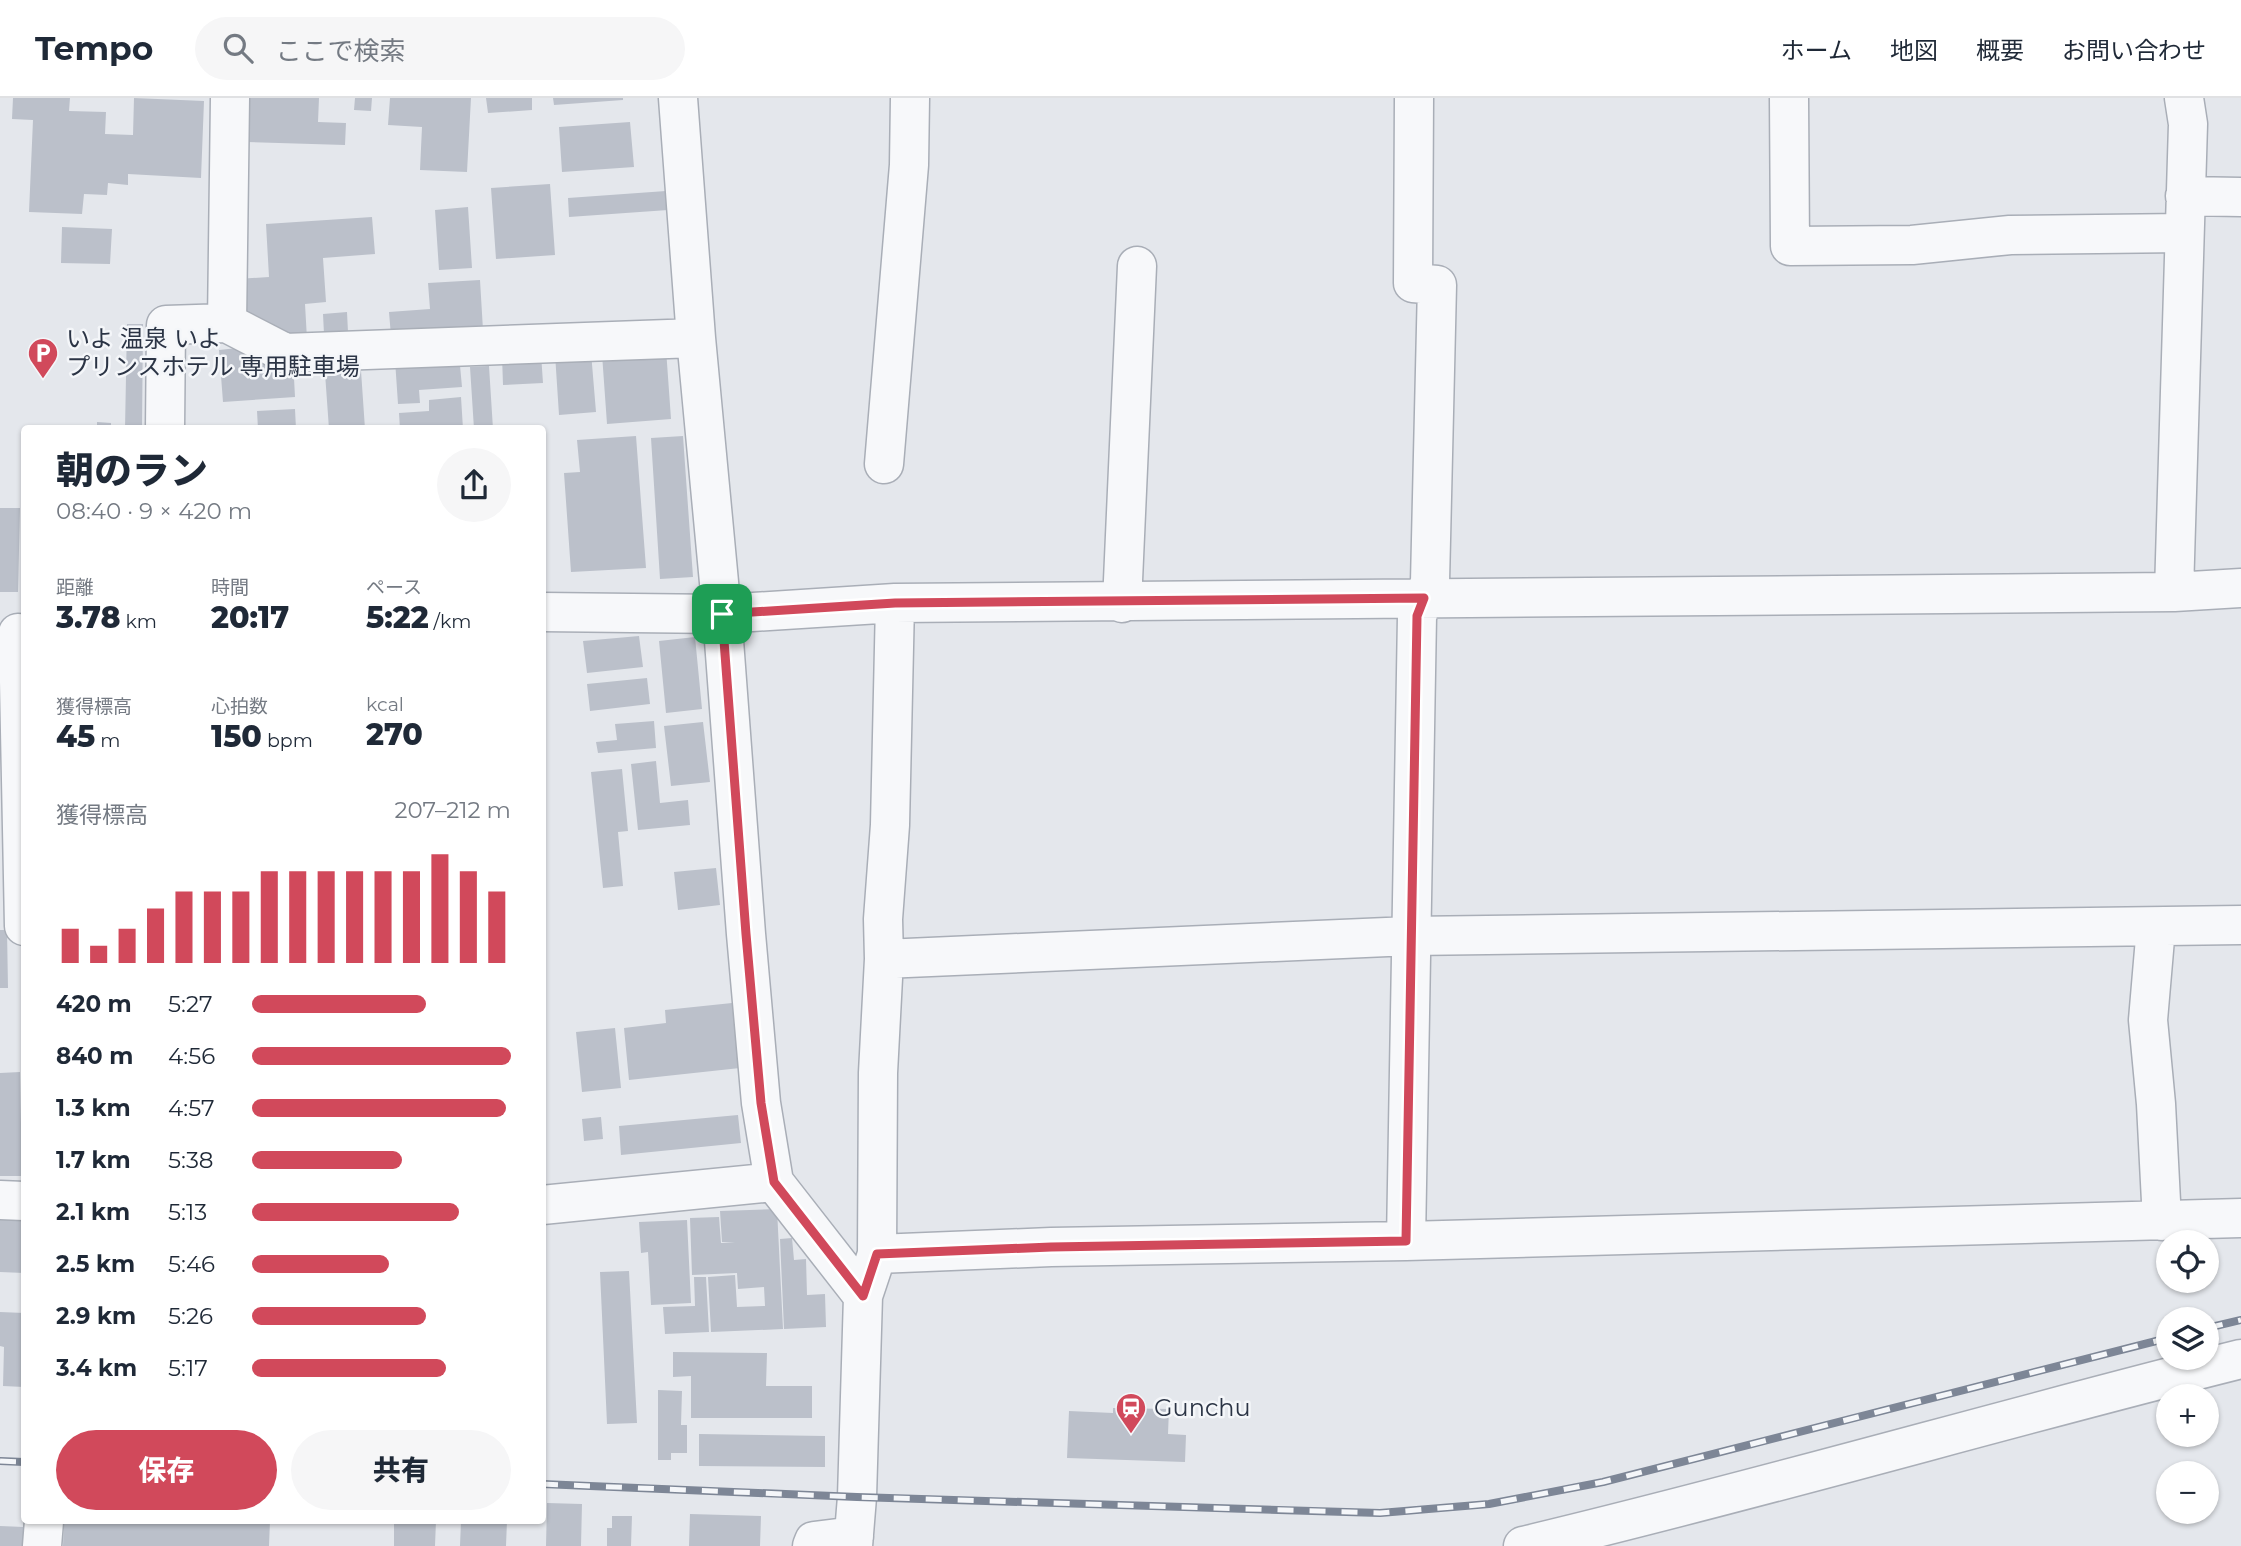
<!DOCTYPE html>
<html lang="ja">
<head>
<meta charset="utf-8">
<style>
	body { margin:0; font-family:Montserrat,"Noto Sans JP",sans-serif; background:#f6f6f7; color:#1f2937; height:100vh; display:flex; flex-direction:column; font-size:26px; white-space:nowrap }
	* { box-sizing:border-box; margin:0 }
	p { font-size:23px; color:#747a83 }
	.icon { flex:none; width:38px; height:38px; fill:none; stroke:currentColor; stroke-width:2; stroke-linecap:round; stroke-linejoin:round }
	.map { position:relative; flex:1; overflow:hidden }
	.panel { position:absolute; left:21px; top:327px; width:525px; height:1099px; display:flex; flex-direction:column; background:#fff; border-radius:7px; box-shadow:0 2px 5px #0004 }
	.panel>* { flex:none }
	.fabs { position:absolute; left:2156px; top:1132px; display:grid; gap:14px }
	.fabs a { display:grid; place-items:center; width:63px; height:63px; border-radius:50%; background:#fff; box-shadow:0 2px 5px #0004; font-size:35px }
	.pin { position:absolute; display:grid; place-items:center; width:60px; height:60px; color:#fff; margin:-30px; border-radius:14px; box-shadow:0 4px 10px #0006 }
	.round { display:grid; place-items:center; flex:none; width:74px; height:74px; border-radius:37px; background:#f6f6f7 }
	.headline { display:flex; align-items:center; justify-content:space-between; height:119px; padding:0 35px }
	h1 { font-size:38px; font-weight:800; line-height:52px }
	.metrics { display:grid; grid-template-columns:repeat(3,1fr); gap:10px; height:119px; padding:7px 35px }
	.metrics div { display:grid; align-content:center }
	.metrics b { font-size:30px; font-weight:800 }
	.metrics small { font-size:19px; font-weight:400 }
	.metrics p { font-size:19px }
	.chart { height:196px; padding:14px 35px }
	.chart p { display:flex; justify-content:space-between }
	.chart svg { width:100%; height:126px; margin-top:7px; stroke:#d1495b; stroke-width:6 }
	.cta { display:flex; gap:14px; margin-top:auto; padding:14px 35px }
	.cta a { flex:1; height:80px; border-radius:42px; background:#d1495b; color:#fff; font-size:28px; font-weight:800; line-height:80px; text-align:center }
	.cta a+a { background:#f6f6f7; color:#1f2937 }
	ul { padding:0 35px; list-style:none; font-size:23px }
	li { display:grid; grid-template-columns:112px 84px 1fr; align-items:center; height:52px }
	li i { height:18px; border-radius:9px; background:#d1495b }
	header { display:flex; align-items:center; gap:42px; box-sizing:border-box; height:98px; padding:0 35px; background:#fff; border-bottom:2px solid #e0e1e3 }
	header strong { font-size:33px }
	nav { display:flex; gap:38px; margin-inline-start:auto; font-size:24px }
	.search { width:490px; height:63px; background:#f6f6f7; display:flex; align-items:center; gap:18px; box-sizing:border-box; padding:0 24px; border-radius:38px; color:#747a83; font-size:26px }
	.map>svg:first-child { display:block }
</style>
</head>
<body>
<header>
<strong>Tempo</strong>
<div class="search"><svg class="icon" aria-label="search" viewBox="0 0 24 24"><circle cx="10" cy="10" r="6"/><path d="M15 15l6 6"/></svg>ここで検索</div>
<nav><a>ホーム</a><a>地図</a><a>概要</a><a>お問い合わせ</a></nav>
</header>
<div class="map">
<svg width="2241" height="1448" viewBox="0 0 2241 1448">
	<rect width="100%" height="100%" fill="#e4e7ec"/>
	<!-- building -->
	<path fill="#bbc0ca" d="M13,0H70L69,13L106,14L105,36L133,37L134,0L204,3L201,80L128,76V87L108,85L107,97L84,96L82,116L29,114L33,22L12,21Z
		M248,0H319L318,24L346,25L345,47L247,44Z
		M355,0H372L371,13L354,12Z
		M390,0H471L467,74L420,72L422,29L388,27Z
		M486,0H532V12L488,15Z
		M553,0H623V2L554,7Z
		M630,24L634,69L562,74L559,29Z
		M550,86L555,157L496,161L491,90Z
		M666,93L668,112L569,119L568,100Z
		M468,109L472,170L439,172L435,112Z
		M372,119L375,156L323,160L326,204L305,206L307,241L239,223L237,181L269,179L266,126Z
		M62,129L112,131L110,166L61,165Z
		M480,182L483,232L391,238L389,214L430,211L428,185Z
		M347,214L348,234L324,236L323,216Z
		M127,226H143L142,331H125Z
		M247,249V264L293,261L295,299L223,304L219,252Z
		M666,251L671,321L607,326L602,256Z
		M591,254L596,314L559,317L555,256Z
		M541,256L543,285L503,287L502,258Z
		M459,257L462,289L419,292L420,305L398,306L395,262Z
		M360,258L365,331H329L324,261Z
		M489,268L493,331H474L470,269Z
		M461,299L463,331H400L399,315L429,313V302Z
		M295,311L296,331H258L257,313Z
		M97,324L111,325V331H97Z
		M636,338L646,470L571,474L564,375L580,374L577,342Z
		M683,338L693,479L660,481L651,340Z
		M0,410H20L18,494H0Z
		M639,538L643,569L587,575L583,543Z
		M695,539L702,611L666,615L659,543Z
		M647,580L650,606L590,613L587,586Z
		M654,623L656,650L598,655L596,644L617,642L615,626Z
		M703,624L710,684L671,688L664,628Z
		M656,663L660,705L688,702L690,727L638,732L631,666Z
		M622,671L628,733L618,734L623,788L603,790L591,674Z
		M716,770L720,807L678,812L674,774Z
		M0,832H7L8,890H0Z
		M732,905L740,970L629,982L624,930L666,925L665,912Z
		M615,930L621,990L582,994L576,934Z
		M20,974L22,1078H0V975Z
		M738,1017L741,1045L621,1057L619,1028Z
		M601,1019L603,1041L584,1043L582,1021Z
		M777,1111L783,1231L711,1234L708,1179L735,1177L737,1209L765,1208L764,1189L738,1191L737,1175L692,1177L690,1120L719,1119L721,1145H735L722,1144L720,1113Z
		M0,1118L24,1119V1175L0,1174Z
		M687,1122L691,1205L651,1207L648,1154L641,1155L639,1124Z
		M792,1140L794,1162L806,1161L807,1197L825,1196L826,1229L784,1231L780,1141Z
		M629,1173L637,1325L607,1326L600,1174Z
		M694,1179H706L709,1234L665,1236L663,1209L695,1208Z
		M0,1214L24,1215V1289L3,1288L4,1249L0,1248Z
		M673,1254L767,1255L766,1288H812V1320H691V1278L673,1279Z
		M658,1292L682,1293L681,1327H687V1355H671V1362H658Z
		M1113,1310L1169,1311L1168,1336L1186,1337L1185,1364L1067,1360L1069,1313L1113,1315Z
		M699,1336L825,1338V1369L699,1368Z
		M547,1405L582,1406L581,1448H546Z
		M690,1416L761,1418L760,1448H689Z
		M612,1418H632L631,1448H607V1430H612Z
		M64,1423H270L269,1448H63Z
		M394,1423H436L435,1448H394Z
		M461,1423H507L506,1448H460Z
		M0,1428L24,1429L23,1448H0Z"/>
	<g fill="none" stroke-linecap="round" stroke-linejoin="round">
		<!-- minor casing -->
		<g stroke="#a9aeb7" stroke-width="41">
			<path id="minor" d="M678,0L696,240L722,516L746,836L761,1005L774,1084L863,1198
				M1789,0L1790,148L1912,147L2010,137L2184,135
				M2185,98L2241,99
				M227,225L285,255L696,240
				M165,331L166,227L227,225L230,0
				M884,366L909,67L910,0
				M2174,494L2188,26L2184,0
				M1122,505L1137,168
				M542,514L722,516L895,505L2174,494L2241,490
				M18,535L24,828
				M2156,829L2148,922L2156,1006L2162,1123
				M884,861L1410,838L2241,827
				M0,1102L24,1103
				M542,1107L774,1084
				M1406,1143L1417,518L1430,484L1437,187L1413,185L1414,0
				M877,1156L1051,1149L1406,1143L2241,1120
				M42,1448L44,1423
				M812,1448L814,1443L854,1438
				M853,1448L857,1399L863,1198L877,1156L878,975L884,861L883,821L890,727L895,505
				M1523,1448C1763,1391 2001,1321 2241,1261"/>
		</g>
		<!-- minor -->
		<use href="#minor" stroke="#f7f8fa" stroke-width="38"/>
		<!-- rail casing -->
		<g stroke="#7d8696" stroke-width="8">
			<path id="rail" d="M2207,1230L2241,1222
				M0,1363L24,1364
				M542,1386L857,1399L1380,1415L1489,1406L1603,1384L2168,1240"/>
		</g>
		<!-- rail -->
		<use href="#rail" stroke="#f4f6f9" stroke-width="5" stroke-dasharray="16" stroke-linecap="butt"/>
	</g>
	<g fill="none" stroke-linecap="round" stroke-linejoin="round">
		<!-- route casing -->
		<g stroke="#fff" stroke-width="14">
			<path id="route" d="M1424,500L1417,518L1406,1143L1051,1149L877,1156L863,1198L774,1084L761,1005L746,836L722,516L895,505Z"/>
		</g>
		<!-- route -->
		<use href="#route" stroke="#d1495b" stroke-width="9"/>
	</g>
	<!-- icons -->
	<defs>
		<g id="parking-pin" transform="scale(1.575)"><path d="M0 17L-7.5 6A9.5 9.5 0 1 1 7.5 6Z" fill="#d1495b" stroke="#f4f6f9"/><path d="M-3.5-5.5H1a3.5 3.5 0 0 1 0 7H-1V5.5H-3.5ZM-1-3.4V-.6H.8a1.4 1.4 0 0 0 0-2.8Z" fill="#fff"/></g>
		<g id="station-pin" transform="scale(1.575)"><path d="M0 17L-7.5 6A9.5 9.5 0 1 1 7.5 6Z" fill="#d1495b" stroke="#f4f6f9"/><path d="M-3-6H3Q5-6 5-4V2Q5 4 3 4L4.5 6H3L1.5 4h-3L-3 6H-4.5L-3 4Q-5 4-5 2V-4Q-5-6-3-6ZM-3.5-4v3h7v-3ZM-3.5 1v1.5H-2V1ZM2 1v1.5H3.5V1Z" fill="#fff"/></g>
	</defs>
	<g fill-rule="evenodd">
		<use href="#parking-pin" x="43" y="255"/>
		<use href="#station-pin" x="1131" y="1310"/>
	</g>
	<g text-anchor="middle" stroke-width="5" stroke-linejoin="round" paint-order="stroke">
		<!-- poi labels -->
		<g font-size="24" fill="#2b3445" stroke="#f4f6f9" text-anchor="start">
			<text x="66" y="249">いよ 温泉 いよ<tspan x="66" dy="28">プリンスホテル 専用駐車場</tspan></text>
			<text x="1154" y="1318">Gunchu</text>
		</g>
	</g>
</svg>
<div class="fabs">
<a><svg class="icon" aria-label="locate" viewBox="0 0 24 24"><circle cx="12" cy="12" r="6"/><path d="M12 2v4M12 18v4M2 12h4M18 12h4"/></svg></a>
<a><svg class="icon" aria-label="layers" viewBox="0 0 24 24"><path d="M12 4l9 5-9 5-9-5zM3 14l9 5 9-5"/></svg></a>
<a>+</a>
<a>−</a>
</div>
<div class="pin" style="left:722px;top:516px;background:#1e9e55"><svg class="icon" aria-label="arrive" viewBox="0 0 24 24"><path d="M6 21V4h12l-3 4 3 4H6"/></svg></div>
<section class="panel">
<div class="headline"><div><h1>朝のラン</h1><p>08:40 · 9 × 420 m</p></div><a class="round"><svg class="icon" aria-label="share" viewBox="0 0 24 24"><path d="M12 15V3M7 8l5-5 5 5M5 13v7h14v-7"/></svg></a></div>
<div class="metrics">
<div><p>距離</p><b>3.78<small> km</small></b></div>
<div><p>時間</p><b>20:17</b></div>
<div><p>ペース</p><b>5:22<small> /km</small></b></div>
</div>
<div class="metrics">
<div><p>獲得標高</p><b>45<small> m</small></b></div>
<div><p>心拍数</p><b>150<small> bpm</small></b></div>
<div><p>kcal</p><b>270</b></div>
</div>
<div class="chart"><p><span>獲得標高</span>207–212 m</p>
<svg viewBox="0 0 160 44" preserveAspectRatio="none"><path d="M5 44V32M15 44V38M25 44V32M35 44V25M45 44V19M55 44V19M65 44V19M75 44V12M85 44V12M95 44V12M105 44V12M115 44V12M125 44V12M135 44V6M145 44V12M155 44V19"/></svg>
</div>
<ul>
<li><b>420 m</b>5:27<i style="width:67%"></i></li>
<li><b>840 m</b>4:56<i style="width:100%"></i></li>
<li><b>1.3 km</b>4:57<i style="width:98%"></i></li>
<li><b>1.7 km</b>5:38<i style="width:58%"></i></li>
<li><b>2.1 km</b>5:13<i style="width:80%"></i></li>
<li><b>2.5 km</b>5:46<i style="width:53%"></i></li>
<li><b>2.9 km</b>5:26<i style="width:67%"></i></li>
<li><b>3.4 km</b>5:17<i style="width:75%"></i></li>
</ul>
<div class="cta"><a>保存</a><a>共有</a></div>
</section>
</div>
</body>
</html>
